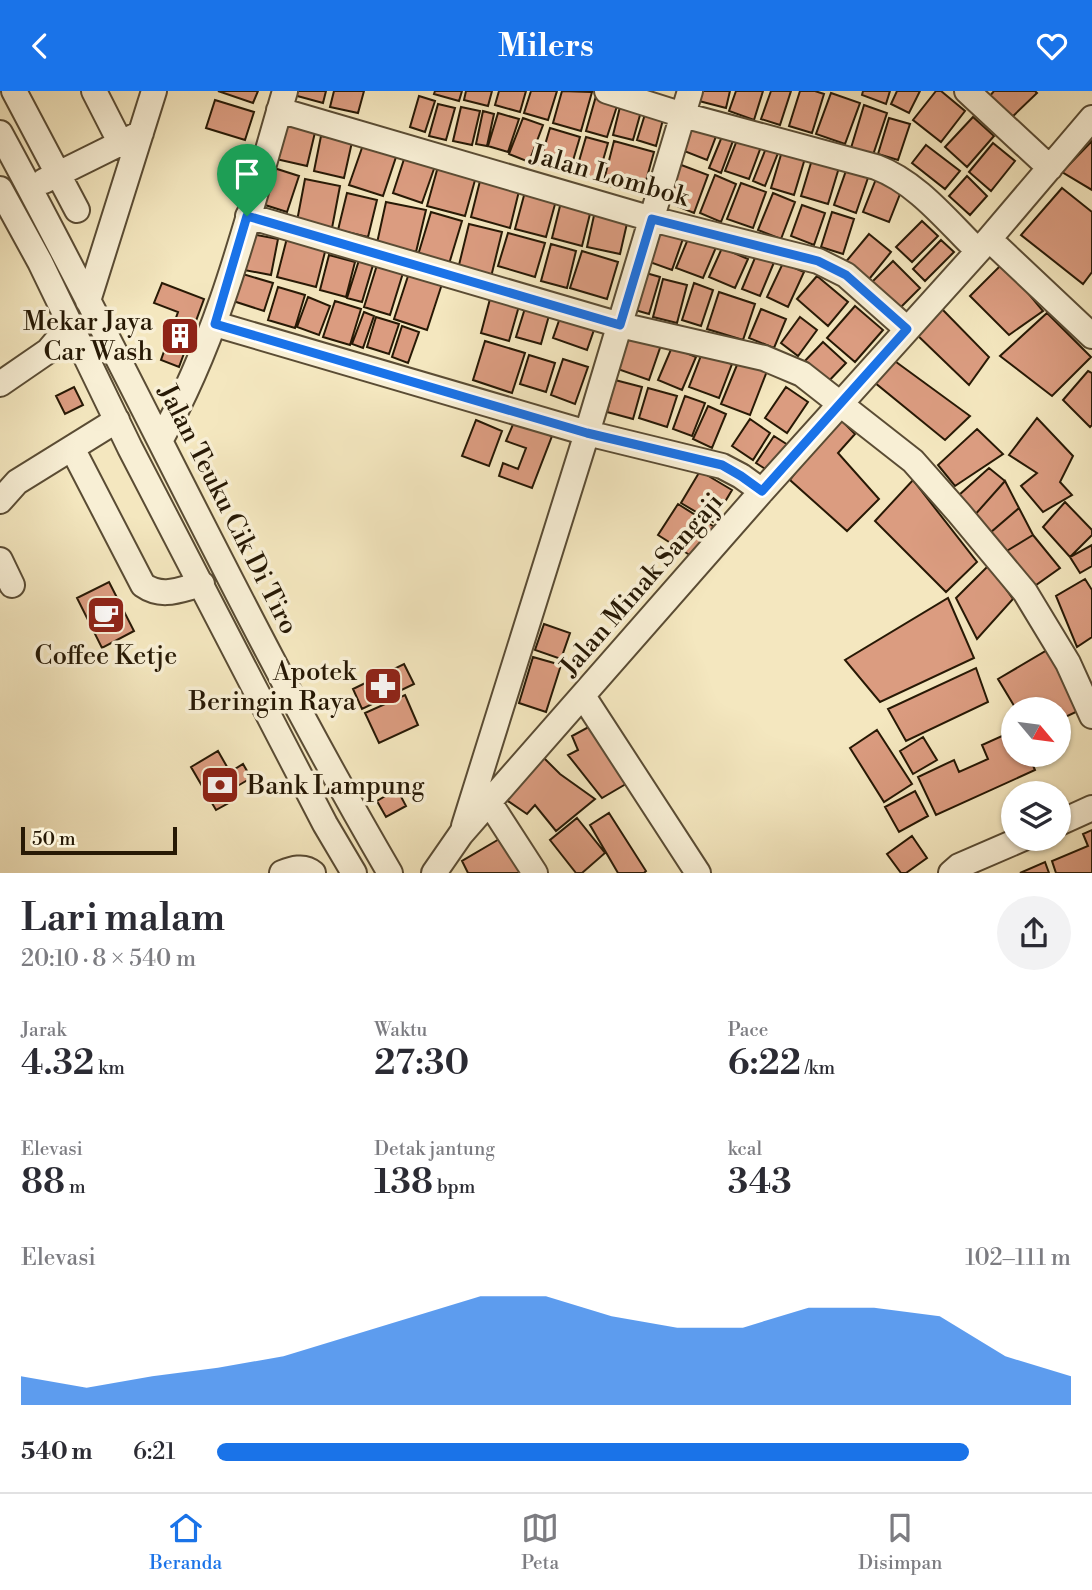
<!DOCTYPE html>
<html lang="id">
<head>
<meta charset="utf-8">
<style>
	body { margin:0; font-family:"Libre Bodoni",serif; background:#f2f2f3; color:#2b2b33; height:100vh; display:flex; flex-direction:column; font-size:26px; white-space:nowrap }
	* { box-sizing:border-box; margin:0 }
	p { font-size:23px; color:#7c7c81 }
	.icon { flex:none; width:38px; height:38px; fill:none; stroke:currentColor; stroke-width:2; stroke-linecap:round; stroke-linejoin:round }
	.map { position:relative; height:782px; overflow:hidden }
	.panel { display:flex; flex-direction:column; background:#fff; flex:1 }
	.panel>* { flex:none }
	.needle { width:46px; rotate:119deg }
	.buttons { position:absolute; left:1001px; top:606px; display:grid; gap:14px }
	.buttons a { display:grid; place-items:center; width:70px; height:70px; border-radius:50%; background:#fff; box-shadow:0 2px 5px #0004; font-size:35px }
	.scale { position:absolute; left:21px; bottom:18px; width:156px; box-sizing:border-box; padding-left:7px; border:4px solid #271905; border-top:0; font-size:19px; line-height:24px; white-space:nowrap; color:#271905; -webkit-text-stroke:5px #f8efd5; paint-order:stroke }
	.pin { position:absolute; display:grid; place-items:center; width:60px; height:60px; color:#fff; margin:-72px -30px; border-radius:50% 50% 50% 0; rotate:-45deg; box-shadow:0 0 7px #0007 }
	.pin .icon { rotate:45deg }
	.round { display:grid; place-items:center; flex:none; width:74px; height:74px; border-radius:37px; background:#f2f2f3 }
	.overview { display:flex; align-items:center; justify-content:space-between; height:119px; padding:0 21px }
	h1 { font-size:38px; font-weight:600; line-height:52px }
	.figures { display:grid; grid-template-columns:repeat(3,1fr); gap:10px; height:119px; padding:7px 21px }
	.figures div { display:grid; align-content:center }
	.figures b { font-size:35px; font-weight:600 }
	.figures small { font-size:19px; font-weight:400 }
	.figures p { font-size:19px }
	.chart { height:196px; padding:14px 21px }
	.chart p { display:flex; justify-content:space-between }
	.chart svg { width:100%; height:126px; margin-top:7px; fill:#1a73e8; opacity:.7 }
	ul { padding:0 21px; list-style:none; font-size:23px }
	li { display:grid; grid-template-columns:112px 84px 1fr; align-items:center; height:52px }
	li i { height:18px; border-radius:9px; background:#1a73e8 }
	header { display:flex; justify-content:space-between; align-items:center; height:91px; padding:0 21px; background:#1a73e8; color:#fff; font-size:32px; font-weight:600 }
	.menu { display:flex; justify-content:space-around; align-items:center; height:98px; border-top:2px solid #e1e1e2; background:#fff; font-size:19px; color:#7c7c81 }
	.menu a { display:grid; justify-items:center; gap:4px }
	.menu .on { color:#1a73e8 }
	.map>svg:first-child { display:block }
</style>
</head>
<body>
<header><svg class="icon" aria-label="back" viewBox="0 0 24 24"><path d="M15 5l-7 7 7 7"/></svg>Milers<svg class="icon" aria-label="heart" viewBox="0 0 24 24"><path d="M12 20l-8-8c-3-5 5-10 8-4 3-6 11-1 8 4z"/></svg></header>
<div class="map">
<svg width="1092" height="782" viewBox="0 0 1092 782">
	<rect width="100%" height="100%" fill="#f4e7bf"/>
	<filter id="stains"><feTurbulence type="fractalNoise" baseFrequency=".00286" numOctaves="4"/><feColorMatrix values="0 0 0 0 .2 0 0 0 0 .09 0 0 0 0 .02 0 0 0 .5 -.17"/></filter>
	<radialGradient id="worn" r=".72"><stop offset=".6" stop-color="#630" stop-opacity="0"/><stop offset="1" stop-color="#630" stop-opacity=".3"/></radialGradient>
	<!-- building -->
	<path fill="#db9c80" stroke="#271905" stroke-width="2" d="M218,0H258L253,12Z
		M291,0H326L323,12L290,3Z
		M334,0H364L358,22L330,16Z
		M435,0H462L459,10L434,3Z
		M466,0H492L488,15L464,9Z
		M499,0H526L520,21L495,14Z
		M531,0H557L548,29L524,22Z
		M562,0L592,1L581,40L553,32Z
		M702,0H730L726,17L699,10Z
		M736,0H763L754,29L729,20Z
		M771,0H791L780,34L761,28Z
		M800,0H815L824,3L812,42L789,35Z
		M863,0H890L886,13L862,4Z
		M897,0H920L909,22L891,13Z
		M936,0H941L965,20L941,51L913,29Z
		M994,0H1035L1037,2L1010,28L989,6Z
		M831,2L860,12L845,53L816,43Z
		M419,5L435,10L425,41L410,36Z
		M596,5L618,12L607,46L586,40Z
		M215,9L254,21L245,49L206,37Z
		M621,12L642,17L633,49L613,44Z
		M438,13L455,17L446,49L429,45Z
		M864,14L887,22L873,64L851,57Z
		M461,16L480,20L472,54L453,50Z
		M483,20L494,23L487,55L476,53Z
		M646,20L664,25L656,55L637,49Z
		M498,22L519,28L508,61L488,55Z
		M286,26L317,33L307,75L276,68Z
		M973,26L994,45L967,76L945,56Z
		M523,27L543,34L529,71L509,63Z
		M889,27L910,33L898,69L878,63Z
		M690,30L718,40L707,69L679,58Z
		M550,37L580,46L569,83L539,74Z
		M723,43L734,47L721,82L709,77Z
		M739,44L762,53L749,88L725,80Z
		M321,45L352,51L344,87L314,80Z
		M586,46L608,52L597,90L575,84Z
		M614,50L654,61L642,104L603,93Z
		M1092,50V99L1062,81Z
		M768,52L780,57L765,95L753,90Z
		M993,52L1015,70L991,100L969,81Z
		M363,54L396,66L383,105L349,94Z
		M926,54L960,80L945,98L912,72Z
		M783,57L806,64L794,104L771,97Z
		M814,62L841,70L828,113L801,105Z
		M405,65L435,75L422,112L393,102Z
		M439,72L477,82L465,125L427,115Z
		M676,72L708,84L694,122L662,109Z
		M848,74L870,81L856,122L834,114Z
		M274,77L299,85L287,121L262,113Z
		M715,84L736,93L721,131L700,122Z
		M967,85L987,105L970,124L949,105Z
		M481,86L520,96L510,137L471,126Z
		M305,88L340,95L332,137L297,130Z
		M876,88L902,98L889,131L863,121Z
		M741,92L766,101L753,137L727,128Z
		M526,97L557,106L546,146L515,138Z
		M1062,97L1092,121V181L1083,193L1021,144Z
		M347,102L377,109L368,146L338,139Z
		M773,102L795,111L781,148L758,139Z
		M562,107L592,115L582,155L552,147Z
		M386,111L426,119L416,161L377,152Z
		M802,114L825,122L814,154L791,145Z
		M595,120L628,128L620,163L587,156Z
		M431,121L462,130L449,173L418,164Z
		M832,121L854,128L843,163L821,156Z
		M922,130L938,145L912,171L896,156Z
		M469,133L502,141L491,186L458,178Z
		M656,133L685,142L672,179L644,169Z
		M246,142L278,148L271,184L239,178Z
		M508,142L545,152L535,186L498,175Z
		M690,143L717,154L703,187L676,177Z
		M869,143L891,161L866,192L844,173Z
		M287,147L326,157L316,196L277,186Z
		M941,149L954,161L925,190L913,178Z
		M551,153L576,160L567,197L541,190Z
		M722,157L748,168L735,197L709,186Z
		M582,160L618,171L607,208L570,197Z
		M757,162L775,169L760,205L742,198Z
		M329,164L355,171L346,206L320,199Z
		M359,169L373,174L362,211L347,207Z
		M893,170L920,197L896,221L869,194Z
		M783,172L804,181L788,216L767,206Z
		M1002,173L1030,196L1027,201L1043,220L1009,244L970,205Z
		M377,174L403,182L390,224L364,216Z
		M639,180L660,186L649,223L628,217Z
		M236,181L273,192L264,220L227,208Z
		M409,182L442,193L427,239L394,228Z
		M817,185L848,211L828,235L797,208Z
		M663,188L687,194L677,232L653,226Z
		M162,192L204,208L179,276L161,269L178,221L154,212Z
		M694,192L713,199L701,235L682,229Z
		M278,196L305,204L295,237L268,229Z
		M719,201L755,213L743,249L707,238Z
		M308,206L330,215L319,244L297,236Z
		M490,208L519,215L509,250L481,242Z
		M335,210L361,218L350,254L323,246Z
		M526,214L550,221L541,253L516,246Z
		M855,215L883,239L855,271L827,247Z
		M941,217L989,266L969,294L914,241Z
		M761,218L786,228L774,257L749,247Z
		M364,221L374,225L363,257L352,253Z
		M562,221L596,233L587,259L553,247Z
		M1047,222L1091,266L1052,305L1000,265Z
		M376,226L399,233L389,263L367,256Z
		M800,226L817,239L798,265L781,252Z
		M402,235L419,241L408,272L392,266Z
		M625,241L661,254L649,289L612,276Z
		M485,250L525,262L512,302L473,289Z
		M823,251L846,272L825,294L802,273Z
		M672,256L696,266L682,299L658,289Z
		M702,262L732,273L719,307L689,296Z
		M529,264L555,272L546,301L520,293Z
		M563,268L588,276L575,313L551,304Z
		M892,268L970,325L945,349L874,291Z
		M739,269L767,280L750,324L721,313Z
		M1088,280L1092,282V334L1090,336L1063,309Z
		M615,289L642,296L633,328L607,321Z
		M74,296L83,314L65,323L56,305Z
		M786,296L808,311L787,342L765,327Z
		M648,297L677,305L667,336L639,327Z
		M685,305L705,312L692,345L673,338Z
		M708,315L726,323L712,357L693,348Z
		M837,325L855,343L838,362L879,408L847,440L790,389Z
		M1037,327L1073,365L1060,391L1072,404L1043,421L1021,395L1037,382L1009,364Z
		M750,328L770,342L753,369L732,355Z
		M476,329L502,340L489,375L462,365Z
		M514,331L552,345L532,397L499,385L503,372L518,378L526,357L506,350Z
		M977,338L1003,363L955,395L938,374Z
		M774,345L788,354L770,381L756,372Z
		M989,377L1005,390L973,426L958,405Z
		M700,380L732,399L713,431L681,412Z
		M913,389L977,471L946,501L875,430Z
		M1005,390L1019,417L990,442L973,426Z
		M1065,411L1092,439V444L1070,466L1043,436Z
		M678,413L716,437L696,468L658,444Z
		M1019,417L1033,444L1005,461L990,442Z
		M1033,444L1060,477L1029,499L1005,461Z
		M1092,454V475L1080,482L1070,466Z
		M989,474L1013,508L977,548L956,507Z
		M1085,488L1092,499V546L1077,556L1056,505Z
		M109,491L134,540L102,557L77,507Z
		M948,507L974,567L880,611L845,569Z
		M544,533L570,542L561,568L535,559Z
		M1049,558L1078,620L1059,629V618H1016L998,588Z
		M533,566L561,574L546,621L519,612Z
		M404,573L414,593L362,618L353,598Z
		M976,577L988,611L906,650L888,618Z
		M405,604L418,634L379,652L365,622Z
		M594,633L631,690L602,707L568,664L578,659L572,645Z
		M877,639L912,693L884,711L850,657Z
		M1013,640V663H1028L1035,679L936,724L918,686L954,669L959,681L988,668L982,654Z
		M923,646L937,669L913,683L900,660Z
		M218,660L230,681L243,673L251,687L229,700L234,709L216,719L191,676Z
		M540,663L560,683L595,708L556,740L535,714L527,723L502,706Z
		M397,698L406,715L386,726L377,710Z
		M915,700L928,725L899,741L885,716Z
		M609,722L646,780L644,782H618L590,734Z
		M577,727L605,762L582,782H576L550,749Z
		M1092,739V782H1056L1052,770L1088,755L1083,743Z
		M912,745L927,767L906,782H901L887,763Z
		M501,747L524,782H468L462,770Z
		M1045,771L1049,782H1020Z"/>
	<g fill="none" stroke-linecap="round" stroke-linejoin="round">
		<!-- minor casing -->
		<g stroke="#5a4c34" stroke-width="28">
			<path id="minor" d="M14,0L77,119
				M94,0L120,51
				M607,0L683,24L876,76C918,92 947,130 978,160
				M967,0L1050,77
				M279,19L652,128L818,170L846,184L907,238
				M0,42C133,286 249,541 390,782
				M44,90L141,42
				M0,98L40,171L130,357L325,733L354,782
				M248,125L620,234L764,267L802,283L913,370L959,422L1025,501L1068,572L1092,625
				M989,148L1092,245
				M88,210L154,0
				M215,233L587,342L722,375L741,385L762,400
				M0,293L48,260L70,234
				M161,348C222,240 250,118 285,0
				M72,357L143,494C163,508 181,498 202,493
				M0,410L17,391L117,329
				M0,469L12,494
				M583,605L698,782
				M489,711L535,782
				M1059,732L1092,717
				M464,735L587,342L690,0
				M282,782C292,778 304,774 313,782
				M434,782L461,743L762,400L989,148L1092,27
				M951,782L959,775L1024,747"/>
		</g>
		<!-- minor -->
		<use href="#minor" stroke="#f8efd5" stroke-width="24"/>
	</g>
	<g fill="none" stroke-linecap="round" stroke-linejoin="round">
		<!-- route casing -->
		<g stroke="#fff" stroke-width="14">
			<path id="route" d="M247,125L620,234L652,128L818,170L846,184L907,238L762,400L741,385L722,374L587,342L215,233Z"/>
		</g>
		<!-- route -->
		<use href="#route" stroke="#1a73e8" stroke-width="9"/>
	</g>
	<!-- icons -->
	<defs>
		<g id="building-square" transform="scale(2.0125)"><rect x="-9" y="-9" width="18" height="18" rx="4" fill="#8f2418" stroke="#f8efd5"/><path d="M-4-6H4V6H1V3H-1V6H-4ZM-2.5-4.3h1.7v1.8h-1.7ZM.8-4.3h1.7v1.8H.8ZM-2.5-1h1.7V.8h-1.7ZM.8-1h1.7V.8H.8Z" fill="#fff"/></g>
		<g id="cafe-square" transform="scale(2.0125)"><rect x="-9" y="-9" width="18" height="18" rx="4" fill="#8f2418" stroke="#f8efd5"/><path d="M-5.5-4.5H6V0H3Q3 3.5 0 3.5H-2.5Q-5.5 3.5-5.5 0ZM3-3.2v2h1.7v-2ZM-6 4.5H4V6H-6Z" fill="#fff"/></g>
		<g id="pharmacy-square" transform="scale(2.0125)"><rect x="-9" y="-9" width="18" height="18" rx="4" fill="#8f2418" stroke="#f8efd5"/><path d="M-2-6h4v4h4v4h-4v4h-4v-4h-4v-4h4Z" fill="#fff"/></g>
		<g id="bank-square" transform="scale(2.0125)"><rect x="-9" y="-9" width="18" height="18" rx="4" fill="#8f2418" stroke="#f8efd5"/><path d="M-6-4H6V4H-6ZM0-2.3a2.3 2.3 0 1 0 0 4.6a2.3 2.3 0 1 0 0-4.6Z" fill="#fff"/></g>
	</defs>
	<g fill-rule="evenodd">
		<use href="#building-square" x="180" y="245"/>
		<use href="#cafe-square" x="106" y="524"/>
		<use href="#pharmacy-square" x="383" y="595"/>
		<use href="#bank-square" x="220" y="694"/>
	</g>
	<g text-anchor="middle" stroke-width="7" stroke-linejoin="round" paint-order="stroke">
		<!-- street labels -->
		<g font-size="26" fill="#271905" stroke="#f8efd5">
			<text transform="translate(610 84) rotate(16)" y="9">Jalan Lombok</text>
			<text transform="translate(229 418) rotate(63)" y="9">Jalan Teuku Cik Di Tiro</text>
			<text transform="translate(641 493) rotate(-49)" y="9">Jalan Minak Sangaji</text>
		</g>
		<!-- poi labels -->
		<g font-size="26" fill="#271905" stroke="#f8efd5" text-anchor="end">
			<text x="153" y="239">Mekar Jaya<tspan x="153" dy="30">Car Wash</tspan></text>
			<text x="106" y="573" text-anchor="middle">Coffee Ketje</text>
			<text x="356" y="589">Apotek<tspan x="356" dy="30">Beringin Raya</tspan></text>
			<text x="247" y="703" text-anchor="start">Bank Lampung</text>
		</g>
	</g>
	<rect width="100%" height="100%" filter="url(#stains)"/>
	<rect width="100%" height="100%" fill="url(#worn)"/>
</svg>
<div class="buttons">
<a><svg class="needle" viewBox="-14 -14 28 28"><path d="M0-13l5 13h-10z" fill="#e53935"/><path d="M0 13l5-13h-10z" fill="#7c7c81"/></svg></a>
<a><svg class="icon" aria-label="layers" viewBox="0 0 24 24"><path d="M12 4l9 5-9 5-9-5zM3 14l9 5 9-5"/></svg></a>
</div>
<div class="scale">50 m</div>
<div class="pin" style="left:247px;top:125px;background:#1e9e55"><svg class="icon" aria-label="arrive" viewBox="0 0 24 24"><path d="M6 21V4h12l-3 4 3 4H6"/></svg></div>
</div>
<section class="panel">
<div class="overview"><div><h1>Lari malam</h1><p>20:10 · 8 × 540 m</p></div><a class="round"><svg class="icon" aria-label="share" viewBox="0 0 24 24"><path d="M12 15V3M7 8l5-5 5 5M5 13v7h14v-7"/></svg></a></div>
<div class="figures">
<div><p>Jarak</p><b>4.32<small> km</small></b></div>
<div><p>Waktu</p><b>27:30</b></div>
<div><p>Pace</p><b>6:22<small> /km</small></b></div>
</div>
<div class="figures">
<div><p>Elevasi</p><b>88<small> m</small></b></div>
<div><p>Detak jantung</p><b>138<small> bpm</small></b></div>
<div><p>kcal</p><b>343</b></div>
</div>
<div class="chart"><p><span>Elevasi</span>102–111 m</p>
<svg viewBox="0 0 160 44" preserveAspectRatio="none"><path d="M0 44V34L10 38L20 34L30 31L40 27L50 20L60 13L70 6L80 6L90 13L100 17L110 17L120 10L130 10L140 13L150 27L160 34V44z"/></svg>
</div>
<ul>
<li><b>540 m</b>6:21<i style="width:88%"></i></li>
</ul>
</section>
<nav class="menu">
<a class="on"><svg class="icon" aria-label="home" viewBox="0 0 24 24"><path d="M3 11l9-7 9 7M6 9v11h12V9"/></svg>Beranda</a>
<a><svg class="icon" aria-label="map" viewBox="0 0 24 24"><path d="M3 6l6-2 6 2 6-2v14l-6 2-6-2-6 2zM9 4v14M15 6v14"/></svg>Peta</a>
<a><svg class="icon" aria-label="saved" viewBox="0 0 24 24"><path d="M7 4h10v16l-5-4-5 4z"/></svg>Disimpan</a>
</nav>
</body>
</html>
